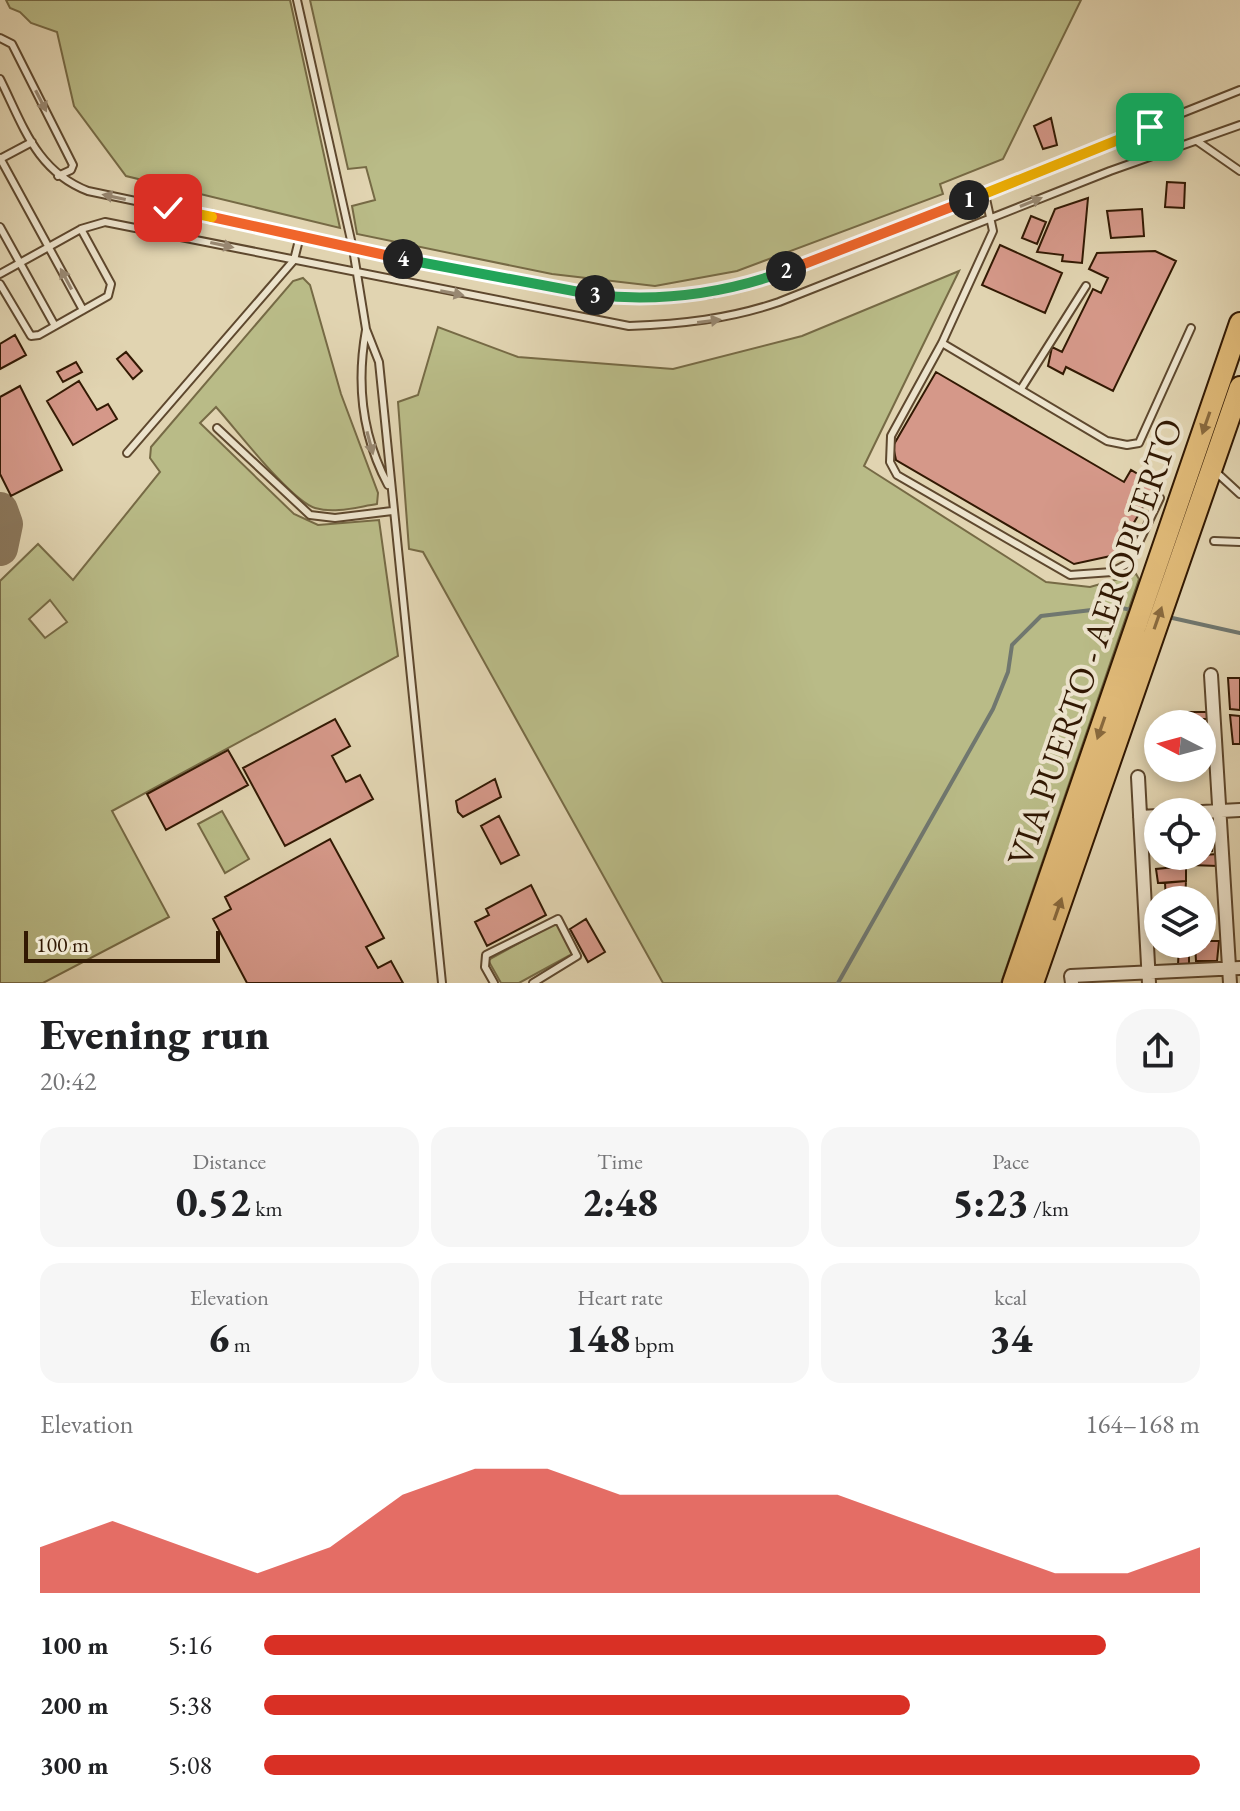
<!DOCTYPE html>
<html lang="en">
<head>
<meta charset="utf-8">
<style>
	body { margin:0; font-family:"EB Garamond",serif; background:#f6f6f6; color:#202124; height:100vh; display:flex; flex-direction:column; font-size:30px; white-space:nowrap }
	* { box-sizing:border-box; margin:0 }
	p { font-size:26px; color:#757577 }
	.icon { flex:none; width:44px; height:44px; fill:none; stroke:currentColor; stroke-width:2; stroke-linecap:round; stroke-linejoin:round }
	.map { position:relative; height:983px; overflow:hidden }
	.side { display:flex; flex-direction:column; background:#fff; flex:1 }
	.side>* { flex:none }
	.needle { width:52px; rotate:276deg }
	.controls { position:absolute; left:1144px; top:710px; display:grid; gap:16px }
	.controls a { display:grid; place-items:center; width:72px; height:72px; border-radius:50%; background:#fff; box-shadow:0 4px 12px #0003; font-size:40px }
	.scale { position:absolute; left:24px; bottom:20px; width:196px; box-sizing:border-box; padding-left:8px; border:4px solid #321903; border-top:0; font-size:22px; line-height:28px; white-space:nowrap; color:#321903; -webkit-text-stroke:6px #ece3cc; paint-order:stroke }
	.pin { position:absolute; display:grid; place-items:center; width:68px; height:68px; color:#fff; margin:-34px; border-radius:16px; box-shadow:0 4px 12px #0006 }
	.km { position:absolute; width:40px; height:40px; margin:-20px; border-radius:50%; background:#222; color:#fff; font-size:22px; line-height:40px; text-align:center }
	.round { display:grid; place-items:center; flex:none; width:84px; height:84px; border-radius:32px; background:#f6f6f6 }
	.overview { display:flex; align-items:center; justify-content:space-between; height:136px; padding:0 40px }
	h1 { font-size:44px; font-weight:800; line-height:60px }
	.figures { display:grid; grid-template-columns:repeat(3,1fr); gap:12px; height:136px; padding:8px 40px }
	.figures div { display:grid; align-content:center; border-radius:20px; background:#f6f6f6; text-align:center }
	.figures b { font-size:40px; font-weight:800 }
	.figures small { font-size:22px; font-weight:400 }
	.figures p { font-size:22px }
	.chart { height:224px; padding:16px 40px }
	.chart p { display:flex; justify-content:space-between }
	.chart svg { width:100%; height:144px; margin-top:8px; fill:#d93025; opacity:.7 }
	ul { padding:0 40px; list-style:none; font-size:26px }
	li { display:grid; grid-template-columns:128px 96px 1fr; align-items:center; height:60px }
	li i { height:20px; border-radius:10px; background:#d93025 }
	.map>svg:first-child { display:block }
</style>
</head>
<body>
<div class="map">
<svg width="1240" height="983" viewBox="0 0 1240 983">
	<rect width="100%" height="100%" fill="#e1d4b1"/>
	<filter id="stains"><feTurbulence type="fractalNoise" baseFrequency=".0025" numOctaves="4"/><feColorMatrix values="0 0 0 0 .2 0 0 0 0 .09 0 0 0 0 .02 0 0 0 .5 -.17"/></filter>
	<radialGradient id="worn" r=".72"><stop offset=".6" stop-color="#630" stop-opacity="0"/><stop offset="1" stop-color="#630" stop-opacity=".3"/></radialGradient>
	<!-- green -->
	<path fill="#b9bb87" stroke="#766a45" stroke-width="2" fill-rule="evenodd" d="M6,0H290L340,228L126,176L74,106L57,32L31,23L20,12L10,8Z
		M310,0H1081L1003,159L940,184L943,194L737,271L655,286L552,274L357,234L352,206L375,200L366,167L348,169Z
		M959,271L864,466L1046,582L1090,587L1136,574L1139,579L1001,983H663L423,552L409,549L398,402L418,395L438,327L518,357L673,369L802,336Z
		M303,278L310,285L341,394L378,493L377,504C357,507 335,514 315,508C290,500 236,429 216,407L200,423L294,514L318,525L379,520L398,656L112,811L169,917L43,983H0V581L38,544L73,580L160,472L150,458L151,447L293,281ZM50,600L67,622L45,638L29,619Z
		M222,811L249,859L225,873L198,824Z
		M558,922L574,953L519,983H501L488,960Z"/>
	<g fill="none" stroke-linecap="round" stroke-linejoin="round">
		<!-- stream -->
		<path stroke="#70776f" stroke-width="4" d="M1168,617L1240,633
			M838,983L993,709L1008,672L1012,645L1041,616L1117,607L1136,611"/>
		<!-- taxiway -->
		<path stroke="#8a765a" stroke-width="36" d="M0,510L5,524L0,548"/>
	</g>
	<!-- building -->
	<path fill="#d59889" stroke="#321903" stroke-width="2" d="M1051,118L1057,145L1043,149L1034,126Z
		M1167,182L1185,183L1184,208L1165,207Z
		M1088,198L1082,263L1062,261L1063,255L1037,252L1055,209Z
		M1142,209L1144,236L1111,238L1107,211Z
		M1031,216L1046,222L1037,244L1022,238Z
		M1000,245L1062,273L1045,313L982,285Z
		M1155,251L1176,261L1113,391L1066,367L1063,374L1048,366L1052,347L1062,352L1093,289L1101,293L1108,278L1089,269L1097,253Z
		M15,335L26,355L0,369V344Z
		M126,352L142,371L133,379L117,359Z
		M76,362L82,372L63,382L57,372Z
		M936,372L1124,482L1131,470L1156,485L1115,555L1074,564L896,460L893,446Z
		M79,381L97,410L108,404L117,419L73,445L47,401Z
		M20,386L62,470L11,496L0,474V397Z
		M1228,678H1240V710L1230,709Z
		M1184,712H1208L1207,719H1185Z
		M1230,715L1240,716V744H1233Z
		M335,719L350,746L332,756L346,782L360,775L373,799L285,846L243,768Z
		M228,750L248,785L166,830L147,794Z
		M495,779L501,797L463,817L458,812L456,801Z
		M499,816L519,855L501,864L481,826Z
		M1202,832L1214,833L1212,851L1202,852Z
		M330,839L384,938L366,947L378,968L391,961L403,983H247L213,919L231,909L225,897Z
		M1218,854V866L1190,865L1188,856Z
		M1186,866V881L1158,883L1156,869Z
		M1186,881L1185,900H1166L1165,883Z
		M531,885L546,915L487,946L475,922L489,915L486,909Z
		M586,919L605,952L588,962L570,929Z
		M1202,941H1219L1217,961H1196L1195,944H1202Z
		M1179,944H1189V964L1178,965Z"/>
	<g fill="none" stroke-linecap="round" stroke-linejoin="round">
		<!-- service casing -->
		<g stroke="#5e482e" stroke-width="10">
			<path id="service" d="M297,0L353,249L366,329L379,362L442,983
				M0,38L12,44L73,165L71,170L58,176
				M0,79C23,125 36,171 88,191L574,293L662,298L712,294L765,279L1240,90
				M1197,141L1240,171
				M0,158L83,310
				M0,159L32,142
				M985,194L993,231L942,343L891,436L890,462L897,475L1070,575L1112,572L1129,563L1160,498
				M0,227L55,326
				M0,274L81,229L105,222L629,326C682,324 729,319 779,302L1110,171L1240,125
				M0,284L31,336L39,335L108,296L111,284L81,229
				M366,330C356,385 362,436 388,485
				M942,343L1107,441L1127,445L1139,443L1191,328
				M1021,389L1086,286
				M217,428L310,515L335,518L392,511
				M127,453L294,260L300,236
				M1216,472L1240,494
				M1214,541L1240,542
				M494,983L485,967L486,955L558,919L577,956L533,983"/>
		</g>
		<!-- minor casing -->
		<g stroke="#5e482e" stroke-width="16">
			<path id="minor" d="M1211,675L1230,983
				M1138,777L1149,983
				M1202,812L1240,810
				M1140,817L1158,816
				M1072,983L1071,976L1240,968"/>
		</g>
		<!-- primary casing -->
		<g stroke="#321903" stroke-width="24">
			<path id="primary" d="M1013,983L1240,323
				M1033,983L1240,387"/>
		</g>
		<!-- service -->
		<use href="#service" stroke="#ece3cc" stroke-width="6"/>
		<!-- minor -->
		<use href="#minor" stroke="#ece3cc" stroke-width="12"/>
		<!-- primary -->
		<use href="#primary" stroke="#e0ba78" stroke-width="20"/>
	</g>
	<!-- one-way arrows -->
	<defs><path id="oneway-solid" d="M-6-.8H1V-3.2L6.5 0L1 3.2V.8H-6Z" transform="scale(2)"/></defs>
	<g fill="#988872">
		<use href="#oneway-solid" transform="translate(41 101) rotate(63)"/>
		<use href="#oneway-solid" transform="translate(114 197) rotate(-168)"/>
		<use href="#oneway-solid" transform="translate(1031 202) rotate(-22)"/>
		<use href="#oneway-solid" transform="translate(222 245) rotate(12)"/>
		<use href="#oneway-solid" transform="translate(66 279) rotate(-118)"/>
		<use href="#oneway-solid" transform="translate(452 293) rotate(11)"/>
		<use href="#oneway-solid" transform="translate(709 321) rotate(-8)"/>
		<use href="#oneway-solid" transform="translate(370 443) rotate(75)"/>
	</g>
	<g fill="#896a3e">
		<use href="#oneway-solid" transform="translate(1206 423) rotate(109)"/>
		<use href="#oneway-solid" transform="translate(1158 618) rotate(-71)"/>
		<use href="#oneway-solid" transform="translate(1101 728) rotate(109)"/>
		<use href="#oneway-solid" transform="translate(1058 909) rotate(-71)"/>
	</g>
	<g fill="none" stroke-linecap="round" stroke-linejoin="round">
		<!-- split-1 casing -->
		<g stroke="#fff" stroke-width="16">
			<path id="split-1" d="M969,200L1150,127"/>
		</g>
		<!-- split-2 casing -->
		<g stroke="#fff" stroke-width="16">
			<path id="split-2" d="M786,271L969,200"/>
		</g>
		<!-- split-3 casing -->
		<g stroke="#fff" stroke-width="16">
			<path id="split-3" d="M595,295C661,302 723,294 786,271"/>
		</g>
		<!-- split-4 casing -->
		<g stroke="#fff" stroke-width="16">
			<path id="split-4" d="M403,259L595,295"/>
		</g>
		<!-- split-5 casing -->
		<g stroke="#fff" stroke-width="16">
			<path id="split-5" d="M212,217L403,259"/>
		</g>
		<!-- split-6 casing -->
		<g stroke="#fff" stroke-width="16">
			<path id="split-6" d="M168,208L212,217"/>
		</g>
		<!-- split-1 -->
		<use href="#split-1" stroke="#f5b400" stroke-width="10"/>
		<!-- split-2 -->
		<use href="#split-2" stroke="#f0652b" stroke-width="10"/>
		<!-- split-3 -->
		<use href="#split-3" stroke="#22a559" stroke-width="10"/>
		<!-- split-4 -->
		<use href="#split-4" stroke="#22a559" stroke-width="10"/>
		<!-- split-5 -->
		<use href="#split-5" stroke="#f0652b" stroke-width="10"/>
		<!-- split-6 -->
		<use href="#split-6" stroke="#f5b400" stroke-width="10"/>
	</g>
	<g text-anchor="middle" stroke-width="8" stroke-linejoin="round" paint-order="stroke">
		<!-- street labels -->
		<g font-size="36" fill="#321903" stroke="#ece3cc">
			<text transform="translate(1094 642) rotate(-71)" y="13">VIA PUERTO - AEROPUERTO</text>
		</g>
	</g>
	<rect width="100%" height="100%" filter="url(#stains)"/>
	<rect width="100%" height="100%" fill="url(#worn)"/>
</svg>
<div class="controls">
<a><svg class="needle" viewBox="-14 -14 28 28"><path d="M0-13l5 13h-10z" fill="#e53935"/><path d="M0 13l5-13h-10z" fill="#757577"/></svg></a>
<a><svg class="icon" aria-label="locate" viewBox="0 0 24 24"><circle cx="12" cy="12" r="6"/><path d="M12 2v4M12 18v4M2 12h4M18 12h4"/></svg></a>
<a><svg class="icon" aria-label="layers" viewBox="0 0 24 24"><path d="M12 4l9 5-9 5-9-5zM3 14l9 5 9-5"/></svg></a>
</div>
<div class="scale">100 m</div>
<div class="pin" style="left:1150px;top:127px;background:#1e9e55"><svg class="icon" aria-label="arrive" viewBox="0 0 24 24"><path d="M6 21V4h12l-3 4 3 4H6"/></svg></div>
<div class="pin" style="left:168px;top:208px;background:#d93025"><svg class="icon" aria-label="check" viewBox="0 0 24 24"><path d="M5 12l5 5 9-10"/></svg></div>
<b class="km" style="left:969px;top:200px">1</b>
<b class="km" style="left:786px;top:271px">2</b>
<b class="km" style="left:595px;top:295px">3</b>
<b class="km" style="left:403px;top:259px">4</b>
</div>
<section class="side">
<div class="overview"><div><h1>Evening run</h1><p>20:42</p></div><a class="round"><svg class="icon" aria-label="share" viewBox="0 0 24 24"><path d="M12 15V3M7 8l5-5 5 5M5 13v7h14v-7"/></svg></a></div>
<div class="figures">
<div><p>Distance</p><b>0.52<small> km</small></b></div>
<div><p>Time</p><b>2:48</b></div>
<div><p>Pace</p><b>5:23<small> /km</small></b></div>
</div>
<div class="figures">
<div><p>Elevation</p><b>6<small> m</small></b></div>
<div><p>Heart rate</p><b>148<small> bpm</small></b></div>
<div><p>kcal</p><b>34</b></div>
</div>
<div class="chart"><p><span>Elevation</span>164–168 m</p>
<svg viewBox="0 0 160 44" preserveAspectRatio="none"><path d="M0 44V30L10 22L20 30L30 38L40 30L50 14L60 6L70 6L80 14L90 14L100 14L110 14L120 22L130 30L140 38L150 38L160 30V44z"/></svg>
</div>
<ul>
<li><b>100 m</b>5:16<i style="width:90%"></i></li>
<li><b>200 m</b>5:38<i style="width:69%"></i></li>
<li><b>300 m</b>5:08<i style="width:100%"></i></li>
</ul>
</section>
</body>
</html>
